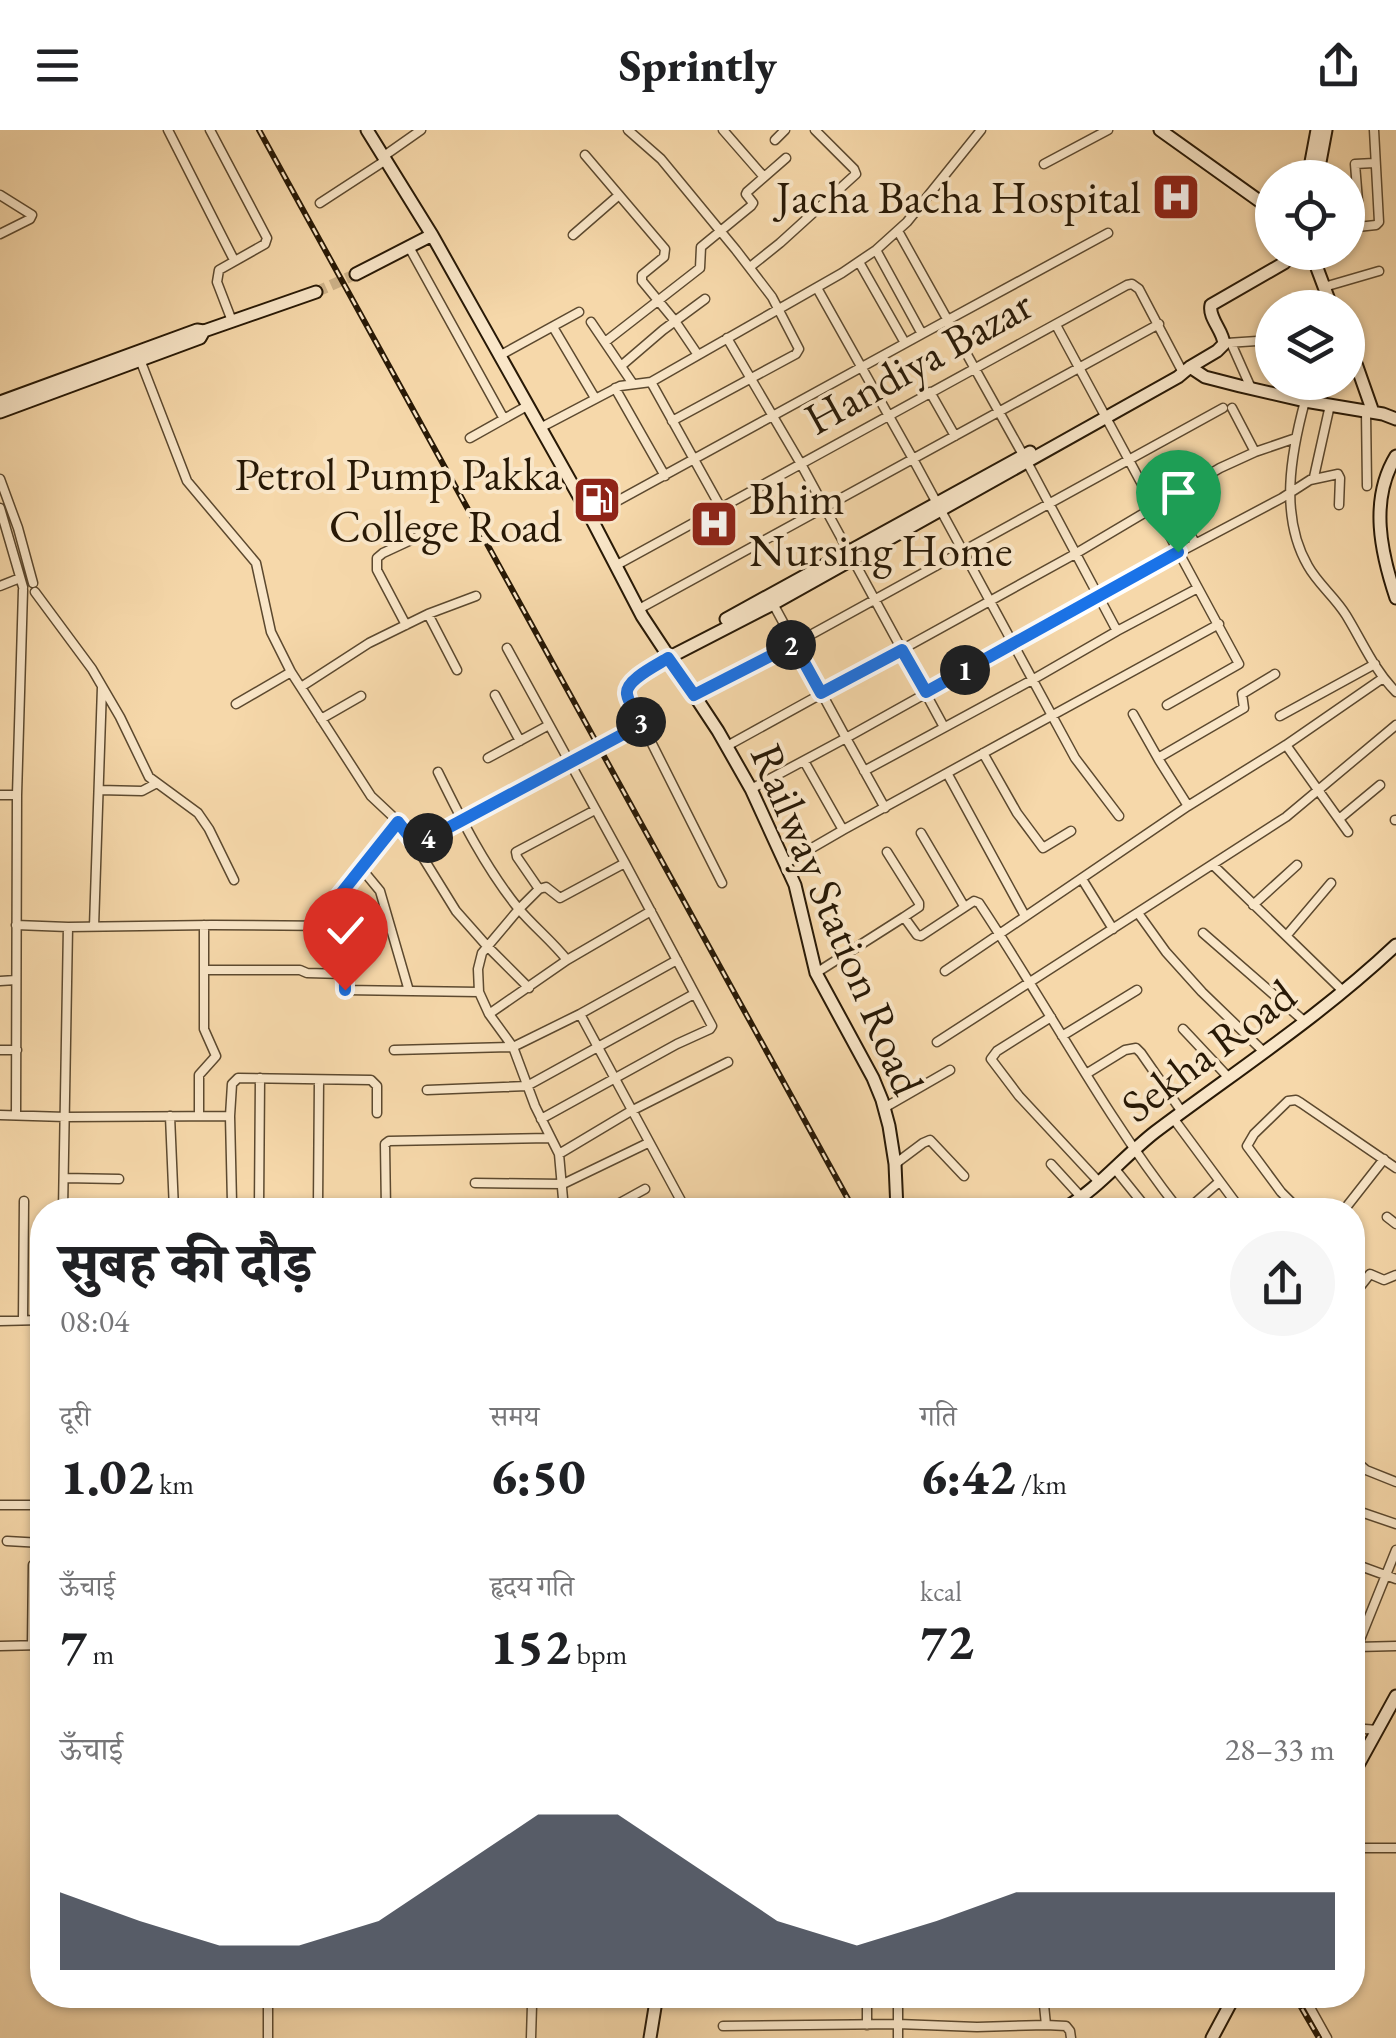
<!DOCTYPE html>
<html lang="hi">
<head>
<meta charset="utf-8">
<style>
	body { margin:0; font-family:"EB Garamond","Noto Serif Devanagari",serif; background:#f6f6f6; color:#202124; height:100vh; display:flex; flex-direction:column; font-size:38px; white-space:nowrap }
	* { box-sizing:border-box; margin:0 }
	p { font-size:32px; color:#757577 }
	.icon { flex:none; width:55px; height:55px; fill:none; stroke:currentColor; stroke-width:2; stroke-linecap:round; stroke-linejoin:round }
	.map { position:relative; flex:1; overflow:hidden }
	.side { position:absolute; left:30px; top:1068px; width:1335px; height:810px; display:flex; flex-direction:column; background:#fff; border-radius:40px; box-shadow:0 2px 8px #0004 }
	.side>* { flex:none }
	.fabs { position:absolute; left:1255px; top:30px; display:grid; gap:20px }
	.fabs a { display:grid; place-items:center; width:110px; height:110px; border-radius:50%; background:#fff; box-shadow:0 2px 8px #0004; font-size:50px }
	.pin { position:absolute; display:grid; place-items:center; width:85px; height:85px; color:#fff; margin:-102px -42px; border-radius:50% 50% 50% 0; rotate:-45deg; box-shadow:0 0 10px #0007 }
	.pin .icon { rotate:45deg }
	.km { position:absolute; width:50px; height:50px; margin:-25px; border-radius:50%; background:#222; color:#fff; font-size:28px; line-height:50px; text-align:center }
	.round { display:grid; place-items:center; flex:none; width:105px; height:105px; border-radius:52px; background:#f6f6f6 }
	.head { display:flex; align-items:center; justify-content:space-between; height:170px; padding:0 30px }
	h1 { font-size:55px; font-weight:800; line-height:75px }
	.figures { display:grid; grid-template-columns:repeat(3,1fr); gap:15px; height:170px; padding:10px 30px }
	.figures div { display:grid; align-content:center }
	.figures b { font-size:50px; font-weight:800 }
	.figures small { font-size:28px; font-weight:400 }
	.figures p { font-size:28px }
	.chart { height:280px; padding:20px 30px }
	.chart p { display:flex; justify-content:space-between }
	.chart svg { width:100%; height:180px; margin-top:10px; fill:#111827; opacity:.7 }
	header { display:flex; justify-content:space-between; align-items:center; height:130px; padding:0 30px; background:#fff; font-size:45px; font-weight:800 }
	.map>svg:first-child { display:block }
</style>
</head>
<body>
<header><svg class="icon" aria-label="menu" viewBox="0 0 24 24"><path d="M4 6h16M4 12h16M4 18h16"/></svg>Sprintly<svg class="icon" aria-label="share" viewBox="0 0 24 24"><path d="M12 15V3M7 8l5-5 5 5M5 13v7h14v-7"/></svg></header>
<div class="map">
<svg width="1396" height="1908" viewBox="0 0 1396 1908">
	<rect width="100%" height="100%" fill="#f6d8aa"/>
	<filter id="stains"><feTurbulence type="fractalNoise" baseFrequency=".002" numOctaves="4"/><feColorMatrix values="0 0 0 0 .2 0 0 0 0 .09 0 0 0 0 .02 0 0 0 .5 -.17"/></filter>
	<radialGradient id="worn" r=".72"><stop offset=".6" stop-color="#630" stop-opacity="0"/><stop offset="1" stop-color="#630" stop-opacity=".3"/></radialGradient>
	<g fill="none" stroke-linecap="round" stroke-linejoin="round">
		<!-- secondary-tunnel -->
		<path stroke="#cdb289" stroke-width="11" stroke-dasharray="11 5.5" stroke-linecap="butt" d="M316,162L356,144"/>
		<!-- street casing -->
		<g stroke="#5c492f" stroke-width="11">
			<path id="street" d="M168,0L234,130
				M210,0L267,108L265,114L219,140L217,152L232,191
				M628,0L661,29L736,120L772,167L799,219L796,224L672,291
				M723,0L764,47
				M775,10L785,0
				M585,25L665,119L664,127L642,145V151L675,191L698,225
				M384,26L421,0
				M1044,34L1108,0
				M0,65L32,85L30,89L0,104
				M1358,71L1355,34L1374,33
				M320,73L386,30
				M1348,98L1376,95L1379,92L1374,0
				M898,101L1027,332L1117,501
				M573,105L619,65
				M409,117L504,289
				M859,132L905,213
				M750,137L780,113L856,44L854,39L815,0
				M1324,157L1379,141
				M817,158L913,329L1075,628L1119,686
				M591,192L633,254
				M1056,195L1198,458
				M553,197L595,268
				M922,204L1108,103
				M727,208L801,334L944,597
				M605,212L700,138L701,117L751,76L753,73L746,64L747,62L786,28
				M1227,213L1272,210
				M1231,213L1251,258
				M499,226L579,182
				M139,227L187,351L256,433L271,502L291,542L371,666L404,697L456,781L487,816L529,858
				M621,236L663,200L705,169
				M651,252L721,378
				M615,258L665,346
				M930,262L955,306
				M1305,271C1291,323 1279,386 1308,436C1318,454 1335,467 1346,485C1362,511 1374,540 1396,562
				M1232,278L1255,322
				M1366,281L1367,356
				M540,298L620,256L651,252L842,143L876,120L907,92L981,0
				M470,308L527,276
				M1314,347L1330,275
				M0,349L18,398L33,453
				M1171,368L1195,413
				M0,378L23,457
				M590,386L922,204L876,120
				M615,436L1127,155L1132,154L1139,159L1181,239
				M0,456L20,448
				M35,462L92,539L120,587L149,647L198,683L209,699L234,750
				M639,479L1159,194
				M428,484L457,540
				M406,495L377,440V428L383,423L439,397
				M507,518L625,733L712,896L710,899L677,914L541,989
				M668,528L629,554L628,566L722,753
				M301,557L369,513L428,484L476,466
				M495,565L520,611
				M694,565L794,514L1223,278
				M236,574L291,542
				M1133,584L1159,630L1188,676
				M1280,586L1375,534
				M321,589L361,566
				M1286,615L1348,702
				M727,616L1075,424L1220,338L1255,322L1296,308
				M983,623L1017,683L1043,718L1071,701
				M488,628L549,595
				M1158,628L1244,578L1242,564L1275,544
				M864,641L1032,550L1117,501L1198,458L1239,534L1167,575
				M438,642C461,689 485,737 518,778C533,796 552,811 567,830
				M947,643L1025,786
				M751,659L846,608L771,470
				M99,660L142,661L157,653
				M0,665H17
				M885,678L846,608L1178,423L1282,368L1310,350L1338,344L1340,348L1339,375
				M595,680L516,722L517,727L539,759L546,757L560,768L625,733
				M1339,689L1380,655
				M1395,690H1396
				M843,700L1219,494
				M921,703L964,776
				M416,715L642,594
				M887,722L919,773V777L904,787
				M786,733L843,700L804,631
				M1213,735L1343,861
				M361,738L380,761L409,861
				M1082,749L1113,799
				M539,759L519,779L482,823L478,839L479,862L489,884L513,917L535,976L559,1024L564,1080
				M1253,775L1297,735
				M1138,783L1166,822L1202,862L1264,922
				M16,795L68,797L212,795L338,796L344,800L345,860L479,862
				M317,795L398,692
				M94,797L102,557
				M1203,803L1304,891
				M1287,805L1331,753
				M204,840H300L307,843L344,844
				M945,841L1188,676L1286,615L1383,548
				M816,843L904,787L917,805L921,806L974,771L979,773C1047,875 1103,983 1179,1080
				M0,851L16,850
				M489,884L567,830L651,781
				M580,884L686,1080
				M1051,887L997,921L991,929L1019,966L1099,1052
				M1183,899L1229,948
				M1062,906L1137,860
				M937,912L1286,687L1396,595
				M0,920H17
				M394,920L513,917L580,884L677,830
				M1086,944L1125,920L1136,918L1141,923L1182,982
				M319,950L318,1075L240,1077L232,1073L230,986L232,954L238,948L371,950L377,956V983
				M427,960L527,956L694,864
				M884,978L950,940
				M0,985L66,987L230,986
				M16,985L17,665L23,460
				M170,986L174,1080
				M199,986V945L216,926L204,899V795
				M1173,988L1241,1080
				M559,1024L631,981L728,932
				M895,1034L923,1013L930,1010L964,1046
				M1051,1034L1093,1080
				M1115,1039L1148,1080
				M64,1048L119,1049
				M475,1053L563,1054L648,1013
				M259,1077L260,948
				M63,1080L68,797
				M386,1080L385,1014L389,1011L550,1008
				M607,1080L645,1059
				M1187,1080L1219,1052
				M1299,1080L1281,1062L1247,1016L1254,1004L1288,971L1296,970L1301,973L1396,1038
				M1344,1080L1384,1029
				M1387,1087L1396,1094
				M1352,1167L1370,1144L1384,1150L1396,1145
				M23,1190L24,1071
				M0,1191L42,1190
				M1352,1328L1366,1340L1396,1352
				M0,1375H42
				M1352,1379L1396,1394
				M7,1411L42,1413
				M1396,1420L1357,1517L1396,1516
				M1352,1433L1396,1449
				M32,1515L33,1435
				M0,1516L42,1515
				M1352,1598L1378,1600
				M1352,1718H1396
				M867,1865V1895
				M1040,1865L1044,1875L1046,1895L1066,1896L1070,1901L1071,1908
				M1303,1865L1327,1908
				M723,1896L898,1894L977,1897L1046,1895
				M268,1908V1874
				M531,1908L532,1875
				M898,1908V1865"/>
		</g>
		<!-- secondary casing -->
		<g stroke="#281906" stroke-width="15">
			<path id="secondary" d="M367,0L432,105L590,386L642,486L718,601L751,659L795,755L816,843L873,948L882,970L889,996L895,1034L897,1080
				M1160,0L1272,80
				M1308,48L1317,0
				M1317,48L1326,0
				M1311,122L1332,178
				M356,144L432,105
				M1348,211L1373,282
				M1190,237L1205,247L1240,256L1305,271L1383,284L1396,289
				M0,272L197,200L204,201L316,162
				M0,282L200,208L204,201
				M1396,326C1369,370 1381,423 1396,468
				M726,489L1030,322
				M668,528L773,474L1178,247L1190,237L1217,221L1224,214C1223,200 1208,188 1211,175L1284,133L1295,122
				M1062,1080C1097,1060 1123,1027 1155,1002C1236,941 1322,885 1396,815
				M1352,1646L1396,1566
				M650,1908L657,1865
				M1212,1908L1235,1865"/>
		</g>
		<!-- street -->
		<use href="#street" stroke="#f9e6c8" stroke-width="8"/>
		<!-- secondary -->
		<use href="#secondary" stroke="#f9e6c8" stroke-width="11"/>
		<!-- rail casing -->
		<g stroke="#281906" stroke-width="6">
			<path id="rail" d="M259,0L854,1080
				M1294,1865L1319,1908"/>
		</g>
		<!-- rail -->
		<use href="#rail" stroke="#f9e6c8" stroke-width="2.5" stroke-dasharray="8" stroke-linecap="butt"/>
	</g>
	<g fill="none" stroke-linecap="round" stroke-linejoin="round">
		<!-- route casing -->
		<g stroke="#fff" stroke-width="20">
			<path id="route" d="M345,860L344,800L338,796L316,795L398,692L416,715L642,594C637,585 628,573 627,564C625,550 657,535 668,528L694,565L794,514L821,563L902,520L926,562L1178,422"/>
		</g>
		<!-- route -->
		<use href="#route" stroke="#1a73e8" stroke-width="12"/>
	</g>
	<!-- icons -->
	<defs>
		<g id="hospital-square" transform="scale(2.5)"><rect x="-9" y="-9" width="18" height="18" rx="4" fill="#8f2418" stroke="#f9e6c8"/><path d="M-5-5h3v3.5h4V-5h3V5h-3V1.5h-4V5h-3Z" fill="#fff"/></g>
		<g id="fuel-square" transform="scale(2.5)"><rect x="-9" y="-9" width="18" height="18" rx="4" fill="#8f2418" stroke="#f9e6c8"/><path d="M-5.5-6h7V0h2V4h1.3V-2.5L3-4.5l.8-.8L6-3V5H2.5V1h-1V6h-7ZM-4.2-4.7v3.2H.2V-4.7Z" fill="#fff"/></g>
	</defs>
	<g fill-rule="evenodd">
		<use href="#hospital-square" x="1176" y="67"/>
		<use href="#fuel-square" x="597" y="370"/>
		<use href="#hospital-square" x="714" y="394"/>
	</g>
	<g text-anchor="middle" stroke-width="8" stroke-linejoin="round" paint-order="stroke">
		<!-- poi labels -->
		<g font-size="45" fill="#281906" stroke="#f9e6c8" text-anchor="end">
			<text x="1141" y="83">Jacha Bacha Hospital</text>
			<text x="562" y="360">Petrol Pump Pakka<tspan x="562" dy="52">College Road</tspan></text>
			<text x="749" y="384" text-anchor="start">Bhim<tspan x="749" dy="52">Nursing Home</tspan></text>
		</g>
		<!-- street labels -->
		<g font-size="45" fill="#281906" stroke="#f9e6c8">
			<text transform="translate(918 231) rotate(-29)" y="16">Handiya Bazar</text>
			<text transform="translate(838 789) rotate(67)" y="16">Railway Station Road</text>
			<text transform="translate(1208 920) rotate(-37)" y="16">Sekha Road</text>
		</g>
	</g>
	<rect width="100%" height="100%" filter="url(#stains)"/>
	<rect width="100%" height="100%" fill="url(#worn)"/>
</svg>
<div class="fabs">
<a><svg class="icon" aria-label="locate" viewBox="0 0 24 24"><circle cx="12" cy="12" r="6"/><path d="M12 2v4M12 18v4M2 12h4M18 12h4"/></svg></a>
<a><svg class="icon" aria-label="layers" viewBox="0 0 24 24"><path d="M12 4l9 5-9 5-9-5zM3 14l9 5 9-5"/></svg></a>
</div>
<div class="pin" style="left:1178px;top:422px;background:#1e9e55"><svg class="icon" aria-label="arrive" viewBox="0 0 24 24"><path d="M6 21V4h12l-3 4 3 4H6"/></svg></div>
<div class="pin" style="left:345px;top:860px;background:#d93025"><svg class="icon" aria-label="check" viewBox="0 0 24 24"><path d="M5 12l5 5 9-10"/></svg></div>
<b class="km" style="left:965px;top:540px">1</b>
<b class="km" style="left:791px;top:515px">2</b>
<b class="km" style="left:641px;top:592px">3</b>
<b class="km" style="left:428px;top:708px">4</b>
<section class="side">
<div class="head"><div><h1>सुबह की दौड़</h1><p>08:04</p></div><a class="round"><svg class="icon" aria-label="share" viewBox="0 0 24 24"><path d="M12 15V3M7 8l5-5 5 5M5 13v7h14v-7"/></svg></a></div>
<div class="figures">
<div><p>दूरी</p><b>1.02<small> km</small></b></div>
<div><p>समय</p><b>6:50</b></div>
<div><p>गति</p><b>6:42<small> /km</small></b></div>
</div>
<div class="figures">
<div><p>ऊँचाई</p><b>7<small> m</small></b></div>
<div><p>हृदय गति</p><b>152<small> bpm</small></b></div>
<div><p>kcal</p><b>72</b></div>
</div>
<div class="chart"><p><span>ऊँचाई</span>28–33 m</p>
<svg viewBox="0 0 160 44" preserveAspectRatio="none"><path d="M0 44V25L10 32L20 38L30 38L40 32L50 19L60 6L70 6L80 19L90 32L100 38L110 32L120 25L130 25L140 25L150 25L160 25V44z"/></svg>
</div>
</section>
</div>
</body>
</html>
